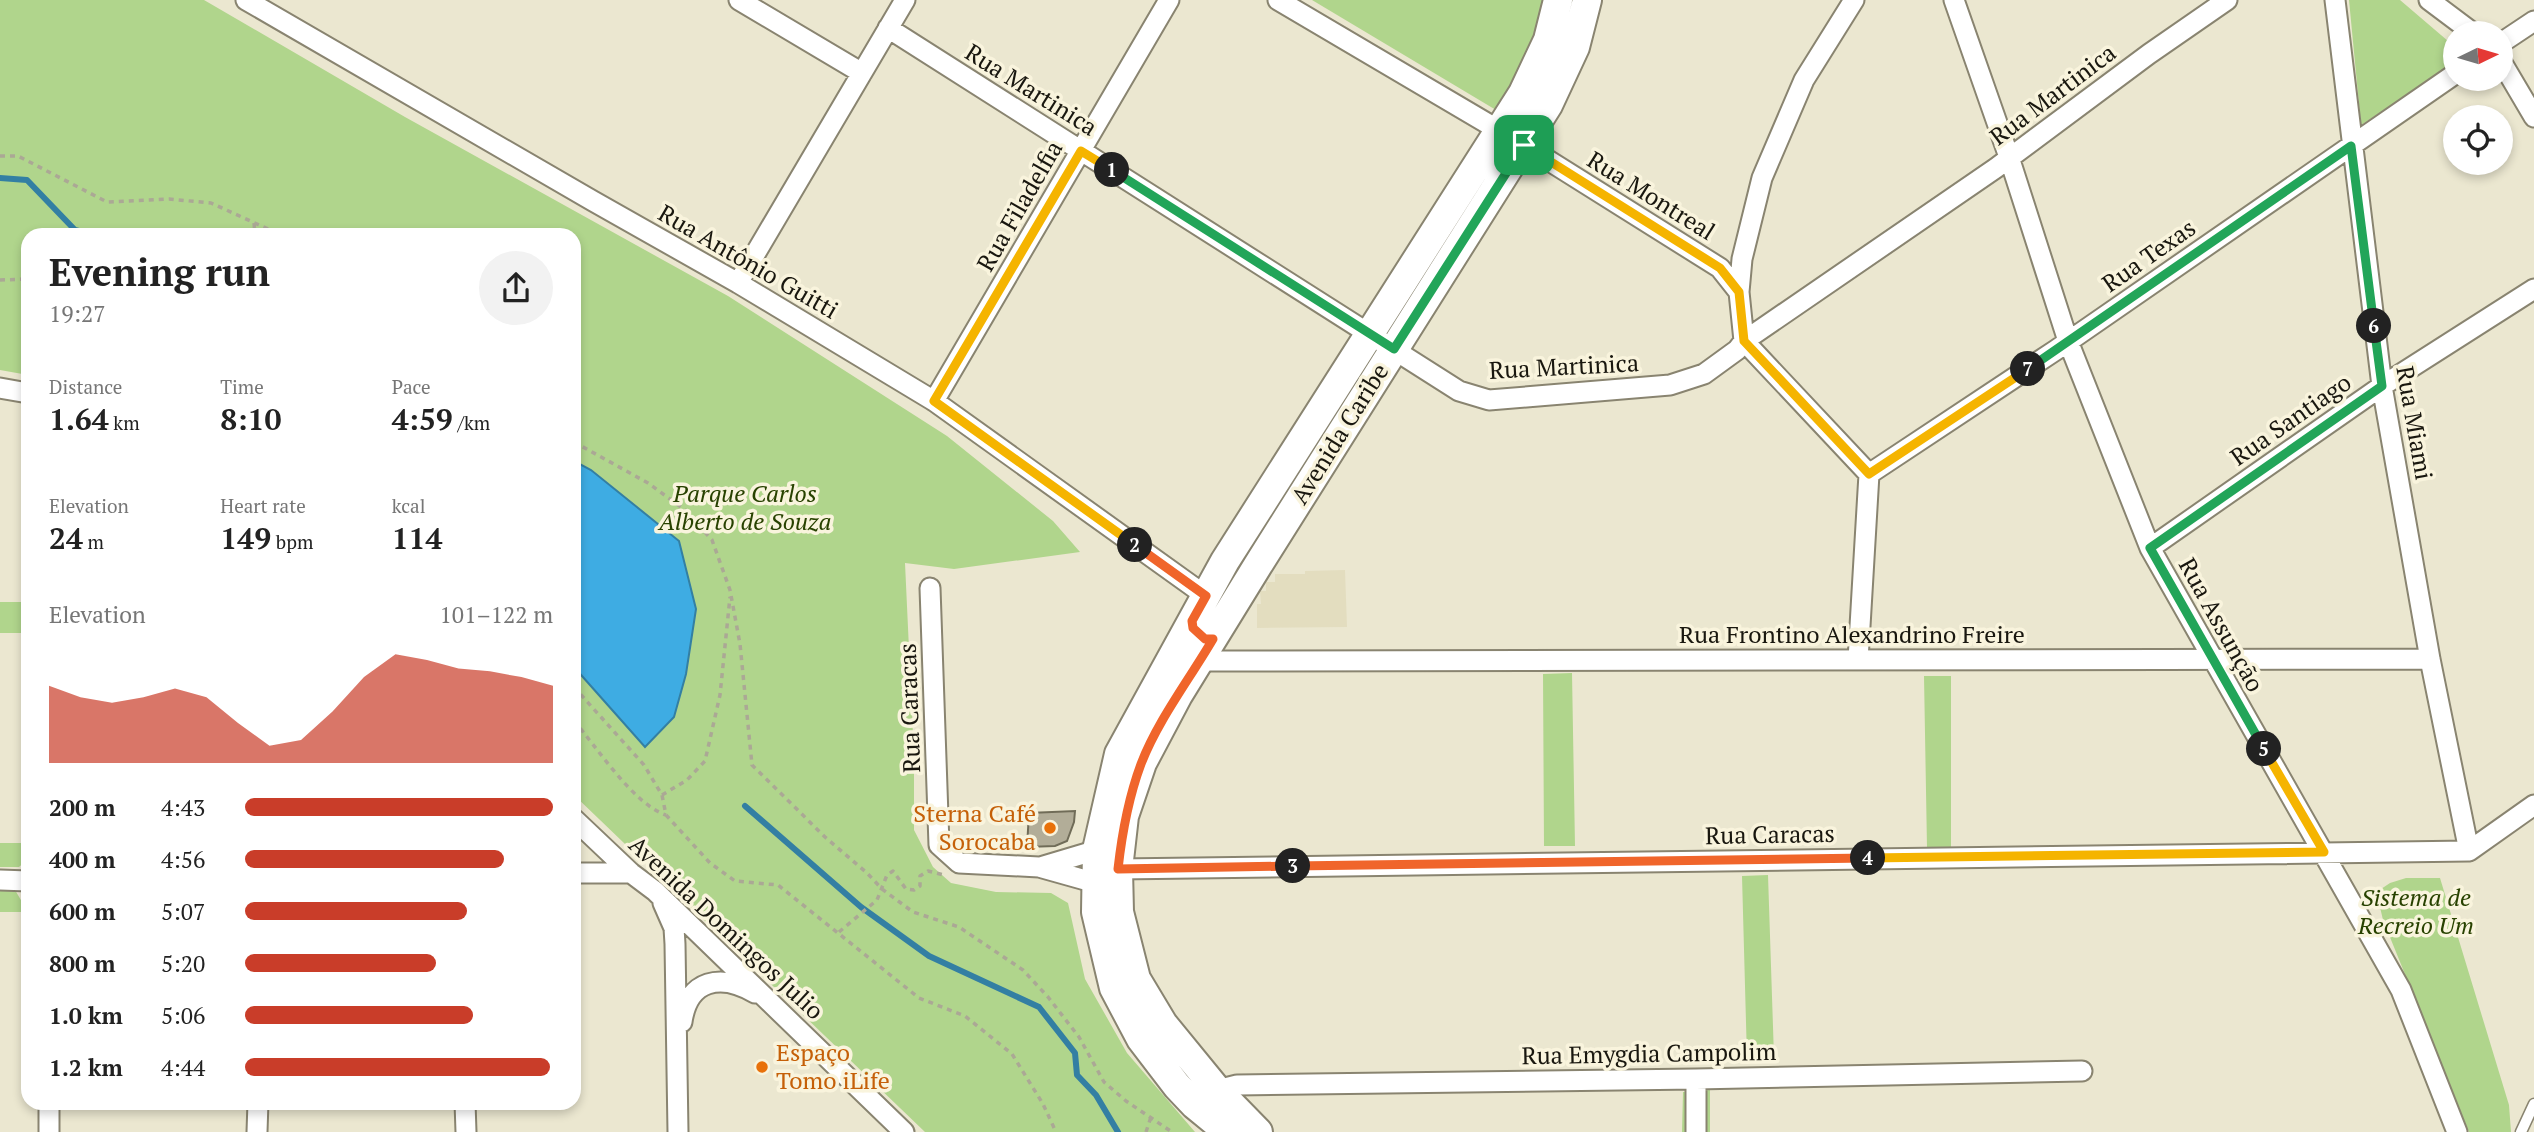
<!DOCTYPE html>
<html lang="en">
<head>
<meta charset="utf-8">
<style>
	body { margin:0; font-family:"PT Serif",serif; background:#f2f2f2; color:#222; height:100vh; display:flex; flex-direction:column; font-size:26px; white-space:nowrap }
	* { box-sizing:border-box; margin:0 }
	p { font-size:23px; color:#767676 }
	.icon { flex:none; width:38px; height:38px; fill:none; stroke:currentColor; stroke-width:2; stroke-linecap:round; stroke-linejoin:round }
	.map { position:relative; flex:1; overflow:hidden }
	.panel { position:absolute; left:21px; top:228px; width:560px; height:882px; display:flex; flex-direction:column; background:#fff; border-radius:21px; box-shadow:0 4px 10px #0003 }
	.panel>* { flex:none }
	.needle { width:46px; rotate:85deg }
	.fabs { position:absolute; left:2443px; top:21px; display:grid; gap:14px }
	.fabs a { display:grid; place-items:center; width:70px; height:70px; border-radius:50%; background:#fff; box-shadow:0 4px 10px #0003; font-size:35px }
	.pin { position:absolute; display:grid; place-items:center; width:60px; height:60px; color:#fff; margin:-30px; border-radius:14px; box-shadow:0 4px 10px #0006 }
	.km { position:absolute; width:35px; height:35px; margin:-18px; border-radius:50%; background:#222; color:#fff; font-size:19px; line-height:35px; text-align:center }
	.round { display:grid; place-items:center; flex:none; width:74px; height:74px; border-radius:37px; background:#f2f2f2 }
	.head { display:flex; align-items:center; justify-content:space-between; height:119px; padding:0 28px }
	h1 { font-size:38px; font-weight:700; line-height:52px }
	.metrics { display:grid; grid-template-columns:repeat(3,1fr); gap:10px; height:119px; padding:7px 28px }
	.metrics div { display:grid; align-content:center }
	.metrics b { font-size:30px; font-weight:700 }
	.metrics small { font-size:19px; font-weight:400 }
	.metrics p { font-size:19px }
	.chart { height:196px; padding:14px 28px }
	.chart p { display:flex; justify-content:space-between }
	.chart svg { width:100%; height:126px; margin-top:7px; fill:#c93d29; opacity:.7 }
	ul { padding:0 28px; list-style:none; font-size:23px }
	li { display:grid; grid-template-columns:112px 84px 1fr; align-items:center; height:52px }
	li i { height:18px; border-radius:9px; background:#c93d29 }
	.map>svg:first-child { display:block }
</style>
</head>
<body>
<div class="map">
<svg width="2534" height="1132" viewBox="0 0 2534 1132">
	<rect width="100%" height="100%" fill="#ebe7d0"/>
	<!-- built -->
	<path fill="#e3ddbf" d="M1345,570L1347,627L1257,628V604H1261L1260,591H1266V582H1275V574H1305V571Z"/>
	<!-- green -->
	<path fill="#b0d58c" d="M0,0H204L405,117L728,296L947,436L1053,521L1080,552L954,569L905,563L914,757V830L933,867L951,883L996,892L1051,893L1068,903L1085,979L1127,1053L1195,1132H925L574,795V234H28V375L0,370Z
		M1312,0H1543L1526,61L1496,110Z
		M2349,0H2400L2455,47V63L2361,125Z
		M0,602H27L28,633H0Z
		M1572,673L1575,846H1544L1543,674Z
		M1924,676H1951V849L1927,848Z
		M0,843H28V859L19,867H0Z
		M1768,875L1774,1057L1747,1059L1742,876Z
		M2406,878H2440L2509,1105L2511,1132H2469L2383,920L2379,903L2381,889L2390,883Z
		M0,890H15L28,912H0Z
		M1710,1090V1132H1682L1683,1092Z"/>
	<!-- water -->
	<path fill="#3eace3" stroke="#337fa3" stroke-width="2" d="M574,461L591,470L679,541L696,609L686,674L674,717L645,747L574,667Z"/>
	<g fill="none" stroke-linecap="round" stroke-linejoin="round">
		<!-- stream -->
		<path stroke="#337fa3" stroke-width="6" d="M0,178L27,180L75,230L90,234
			M745,806L861,907L929,956L1039,1007L1075,1053L1077,1075L1096,1095L1118,1132"/>
	</g>
	<!-- building -->
	<path fill="#b2ad98" stroke="#706c58" stroke-width="2" d="M1075,811L1074,822L1067,841L1055,846L1027,847L1029,813Z"/>
	<g fill="none" stroke-linecap="round" stroke-linejoin="round">
		<!-- lane casing -->
		<g stroke="#898470" stroke-width="13">
			<path id="lane" d="M2521,1132L2534,1104"/>
		</g>
		<!-- street casing -->
		<g stroke="#898470" stroke-width="23">
			<path id="street" d="M246,0L593,201L738,283L934,401L1206,596
				M739,0L862,73
				M1278,0L1524,145L1720,268L1739,292
				M1854,0L1804,80L1762,178L1742,259L1739,292L1744,341L1869,474
				M1954,0L2009,157L2068,341L2150,548L2401,990L2457,1132
				M2335,0L2382,386L2430,659L2469,851
				M2429,0L2473,33
				M888,28L1459,391L1489,400L1670,385L1704,374L1737,350L1744,341L1996,168L2149,54L2227,0
				M2501,43L2534,21
				M2501,61L2534,117
				M738,283L905,0
				M0,388L28,393
				M934,401L1169,0
				M1869,474L2056,350L2455,74
				M2150,548L2382,386L2534,289
				M930,588L939,845L959,863L1039,867L1096,883
				M1858,660L1869,474
				M1200,661L2430,659
				M574,819L631,873L655,891L904,1132
				M1040,867L1097,850
				M1118,869L2469,851L2534,805
				M574,873H631
				M0,880L28,881
				M663,903L674,928L675,944L678,1132
				M682,1022C688,979 721,973 755,993
				M1211,1094L1217,1090L1237,1085L1696,1079L2082,1071
				M49,1102V1132
				M465,1102L466,1132
				M257,1132L258,1102
				M1696,1132V1079"/>
		</g>
		<!-- secondary casing -->
		<g stroke="#898470" stroke-width="32">
			<path id="secondary" d="M1228,1132L1195,1105L1177,1086L1141,1039L1114,988L1096,912L1097,850L1119,754L1225,561L1523,93L1548,40L1558,0
				M1258,1132L1217,1090L1163,1024L1136,979L1119,912L1118,869L1124,816L1142,763L1178,695L1258,565L1548,105L1575,47L1587,0"/>
		</g>
		<!-- path -->
		<path stroke="#aba895" stroke-width="3.5" stroke-dasharray="5 5" stroke-linecap="butt" d="M0,156H18L107,202L169,199L211,203L279,234
			M254,223L255,234
			M0,280L28,279
			M574,442L648,483L685,510L712,540L730,590L740,644L752,765L825,837L867,873L882,889L913,912L959,927L1023,970L1048,997L1079,1037L1104,1082L1126,1101L1172,1132
			M574,687L644,765L662,795L666,815L710,863L735,881L778,885L919,998L965,1016L1012,1054L1043,1104L1056,1132
			M574,721C597,747 633,804 666,815
			M662,795L687,780L705,761L720,695L730,597
			M839,932L877,900L887,875L893,871L906,889L914,890L920,886V876L928,871L944,875
			M1146,1132L1151,1117"/>
		<!-- lane -->
		<use href="#lane" stroke="#fff" stroke-width="10"/>
		<!-- street -->
		<use href="#street" stroke="#fff" stroke-width="19"/>
		<!-- secondary -->
		<use href="#secondary" stroke="#fff" stroke-width="28"/>
	</g>
	<g fill="none" stroke-linecap="round" stroke-linejoin="round">
		<!-- split-1 casing -->
		<g stroke="#fff" stroke-width="14">
			<path id="split-1" d="M1112,170L1394,349L1524,145"/>
		</g>
		<!-- split-2 casing -->
		<g stroke="#fff" stroke-width="14">
			<path id="split-2" d="M1112,170L1081,151L934,401L1135,545"/>
		</g>
		<!-- split-3 casing -->
		<g stroke="#fff" stroke-width="14">
			<path id="split-3" d="M1135,545L1206,596L1192,621L1193,628L1205,639H1213C1189,680 1158,720 1141,764C1128,799 1122,833 1118,869L1293,866"/>
		</g>
		<!-- split-4 casing -->
		<g stroke="#fff" stroke-width="14">
			<path id="split-4" d="M1293,866L1868,858"/>
		</g>
		<!-- split-5 casing -->
		<g stroke="#fff" stroke-width="14">
			<path id="split-5" d="M1868,858L2324,852L2264,749"/>
		</g>
		<!-- split-6 casing -->
		<g stroke="#fff" stroke-width="14">
			<path id="split-6" d="M2264,749L2150,548L2382,386L2374,326"/>
		</g>
		<!-- split-7 casing -->
		<g stroke="#fff" stroke-width="14">
			<path id="split-7" d="M2028,369L2351,146L2374,326"/>
		</g>
		<!-- split-8 casing -->
		<g stroke="#fff" stroke-width="14">
			<path id="split-8" d="M1524,145L1720,268L1739,292L1744,341L1869,474L2028,369"/>
		</g>
		<!-- split-1 -->
		<use href="#split-1" stroke="#22a559" stroke-width="9"/>
		<!-- split-2 -->
		<use href="#split-2" stroke="#f5b400" stroke-width="9"/>
		<!-- split-3 -->
		<use href="#split-3" stroke="#f0652b" stroke-width="9"/>
		<!-- split-4 -->
		<use href="#split-4" stroke="#f0652b" stroke-width="9"/>
		<!-- split-5 -->
		<use href="#split-5" stroke="#f5b400" stroke-width="9"/>
		<!-- split-6 -->
		<use href="#split-6" stroke="#22a559" stroke-width="9"/>
		<!-- split-7 -->
		<use href="#split-7" stroke="#22a559" stroke-width="9"/>
		<!-- split-8 -->
		<use href="#split-8" stroke="#f5b400" stroke-width="9"/>
	</g>
	<!-- markers -->
	<g fill="#e8710a" stroke="#f9f4dd" stroke-width="2.5">
		<circle cx="1050" cy="828" r="7"/>
		<circle cx="762" cy="1067" r="7"/>
	</g>
	<g text-anchor="middle" stroke-width="7" stroke-linejoin="round" paint-order="stroke">
		<!-- street labels -->
		<g font-size="24" fill="#19170f" stroke="#f9f4dd">
			<text transform="translate(1031 90) rotate(32)" y="8">Rua Martinica</text>
			<text transform="translate(2053 95) rotate(-37)" y="8">Rua Martinica</text>
			<text transform="translate(1651 196) rotate(32)" y="8">Rua Montreal</text>
			<text transform="translate(1020 206) rotate(-60)" y="8">Rua Filadelfia</text>
			<text transform="translate(2149 256) rotate(-35)" y="8">Rua Texas</text>
			<text transform="translate(748 262) rotate(30)" y="8">Rua Antônio Guitti</text>
			<text transform="translate(1564 367) rotate(-3)" y="8">Rua Martinica</text>
			<text transform="translate(2291 420) rotate(-35)" y="8">Rua Santiago</text>
			<text transform="translate(2414 423) rotate(80)" y="8">Rua Miami</text>
			<text transform="translate(1340 434) rotate(-58)" y="8">Avenida Caribe</text>
			<text transform="translate(2221 625) rotate(61)" y="8">Rua Assunção</text>
			<text x="1852" y="643">Rua Frontino Alexandrino Freire</text>
			<text transform="translate(910 708) rotate(-92)" y="8">Rua Caracas</text>
			<text transform="translate(1770 835) rotate(-1)" y="8">Rua Caracas</text>
			<text transform="translate(726 928) rotate(43)" y="8">Avenida Domingos Julio</text>
			<text transform="translate(1649 1054) rotate(-1)" y="8">Rua Emygdia Campolim</text>
		</g>
		<!-- park labels -->
		<g font-size="24" font-style="italic" fill="#284200" stroke="#f9f4dd">
			<text x="745" y="502">Parque Carlos<tspan x="745" dy="28">Alberto de Souza</tspan></text>
			<text x="2416" y="906">Sistema de<tspan x="2416" dy="28">Recreio Um</tspan></text>
		</g>
		<!-- food labels -->
		<g font-size="24" fill="#c56008" stroke="#f9f4dd" text-anchor="end">
			<text x="1036" y="822">Sterna Café<tspan x="1036" dy="28">Sorocaba</tspan></text>
			<text x="776" y="1061" text-anchor="start">Espaço<tspan x="776" dy="28">Tomo iLife</tspan></text>
		</g>
	</g>
</svg>
<div class="fabs">
<a><svg class="needle" viewBox="-14 -14 28 28"><path d="M0-13l5 13h-10z" fill="#e53935"/><path d="M0 13l5-13h-10z" fill="#767676"/></svg></a>
<a><svg class="icon" aria-label="locate" viewBox="0 0 24 24"><circle cx="12" cy="12" r="6"/><path d="M12 2v4M12 18v4M2 12h4M18 12h4"/></svg></a>
</div>
<div class="pin" style="left:1524px;top:145px;background:#1e9e55"><svg class="icon" aria-label="arrive" viewBox="0 0 24 24"><path d="M6 21V4h12l-3 4 3 4H6"/></svg></div>
<b class="km" style="left:1112px;top:170px">1</b>
<b class="km" style="left:1135px;top:545px">2</b>
<b class="km" style="left:1293px;top:866px">3</b>
<b class="km" style="left:1868px;top:858px">4</b>
<b class="km" style="left:2264px;top:749px">5</b>
<b class="km" style="left:2374px;top:326px">6</b>
<b class="km" style="left:2028px;top:369px">7</b>
<section class="panel">
<div class="head"><div><h1>Evening run</h1><p>19:27</p></div><a class="round"><svg class="icon" aria-label="share" viewBox="0 0 24 24"><path d="M12 15V3M7 8l5-5 5 5M5 13v7h14v-7"/></svg></a></div>
<div class="metrics">
<div><p>Distance</p><b>1.64<small> km</small></b></div>
<div><p>Time</p><b>8:10</b></div>
<div><p>Pace</p><b>4:59<small> /km</small></b></div>
</div>
<div class="metrics">
<div><p>Elevation</p><b>24<small> m</small></b></div>
<div><p>Heart rate</p><b>149<small> bpm</small></b></div>
<div><p>kcal</p><b>114</b></div>
</div>
<div class="chart"><p><span>Elevation</span>101–122 m</p>
<svg viewBox="0 0 160 44" preserveAspectRatio="none"><path d="M0 44V17L10 21L20 23L30 21L40 18L50 21L60 30L70 38L80 36L90 26L100 14L110 6L120 8L130 11L140 12L150 14L160 17V44z"/></svg>
</div>
<ul>
<li><b>200 m</b>4:43<i style="width:100%"></i></li>
<li><b>400 m</b>4:56<i style="width:84%"></i></li>
<li><b>600 m</b>5:07<i style="width:72%"></i></li>
<li><b>800 m</b>5:20<i style="width:62%"></i></li>
<li><b>1.0 km</b>5:06<i style="width:74%"></i></li>
<li><b>1.2 km</b>4:44<i style="width:99%"></i></li>
</ul>
</section>
</div>
</body>
</html>
